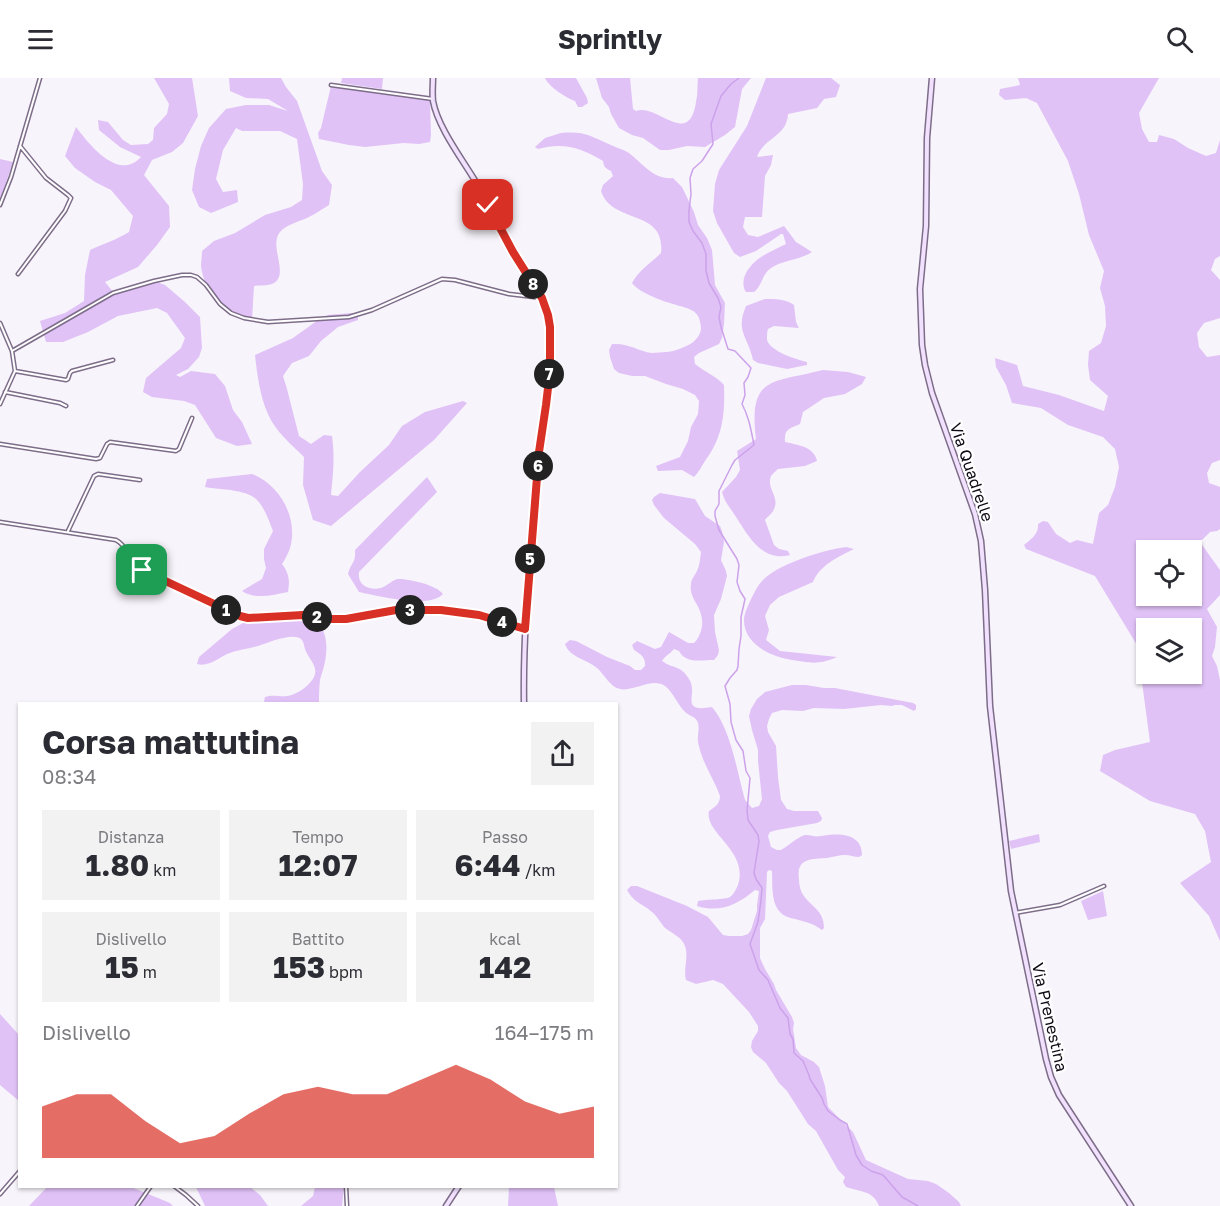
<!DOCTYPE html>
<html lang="it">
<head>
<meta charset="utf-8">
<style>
	body { margin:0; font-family:"Golos Text",sans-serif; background:#f2f2f3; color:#2b2b33; height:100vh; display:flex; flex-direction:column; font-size:22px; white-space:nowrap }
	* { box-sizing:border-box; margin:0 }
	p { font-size:20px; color:#7c7c81 }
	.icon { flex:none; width:33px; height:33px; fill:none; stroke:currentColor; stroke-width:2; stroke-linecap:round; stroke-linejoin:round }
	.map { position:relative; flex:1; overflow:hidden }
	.side { position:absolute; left:18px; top:624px; width:600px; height:486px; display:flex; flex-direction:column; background:#fff; border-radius:0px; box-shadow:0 2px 4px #0004 }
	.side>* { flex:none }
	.buttons { position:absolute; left:1136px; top:462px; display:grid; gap:12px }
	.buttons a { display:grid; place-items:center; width:66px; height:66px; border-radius:0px; background:#fff; box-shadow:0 2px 4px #0004; font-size:30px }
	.pin { position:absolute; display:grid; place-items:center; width:51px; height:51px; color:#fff; margin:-26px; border-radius:12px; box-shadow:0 3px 9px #0006 }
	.km { position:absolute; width:30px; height:30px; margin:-15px; border-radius:50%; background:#222; color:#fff; font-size:16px; line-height:30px; text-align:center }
	.round { display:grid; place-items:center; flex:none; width:63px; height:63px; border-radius:0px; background:#f2f2f3 }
	.summary { display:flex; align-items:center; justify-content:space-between; height:102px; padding:0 24px }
	h1 { font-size:33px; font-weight:700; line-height:45px }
	.figures { display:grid; grid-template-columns:repeat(3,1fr); gap:9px; height:102px; padding:6px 24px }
	.figures div { display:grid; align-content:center; border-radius:0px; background:#f2f2f3; text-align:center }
	.figures b { font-size:30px; font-weight:700 }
	.figures small { font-size:16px; font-weight:400 }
	.figures p { font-size:16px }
	.chart { height:168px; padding:12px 24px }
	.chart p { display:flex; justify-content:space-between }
	.chart svg { width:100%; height:108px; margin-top:6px; fill:#d93025; opacity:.7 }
	header { display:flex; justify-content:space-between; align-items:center; height:78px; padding:0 24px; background:#fff; font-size:27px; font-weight:700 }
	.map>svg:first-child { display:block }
</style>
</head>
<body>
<header><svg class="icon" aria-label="menu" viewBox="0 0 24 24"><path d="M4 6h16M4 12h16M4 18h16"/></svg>Sprintly<svg class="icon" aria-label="search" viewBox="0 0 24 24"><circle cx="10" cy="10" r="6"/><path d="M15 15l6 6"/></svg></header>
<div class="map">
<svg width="1220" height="1128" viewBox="0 0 1220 1128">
	<rect width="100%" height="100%" fill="#f8f4fb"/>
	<!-- green -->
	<path fill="#e0c2f7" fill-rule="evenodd" d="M154,0H192L198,38L183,65L172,74L152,82L144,97L169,128L170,149L157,167L138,189L105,204L114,215L154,203L165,207L185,224L200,239L202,270L199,279L188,291L176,297L180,299L191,293L215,296L225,308L233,332L242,344L252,366L237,368L216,360L195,327L184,323L152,319L143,314L146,300L181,270L185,260L167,235L157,230L118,238L88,254L63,264H46L40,243L65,235L84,223L85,197L90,172C103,166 116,162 129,154L133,138L111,112L95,104L75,90L65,78L76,49C89,66 118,104 141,79L120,69L99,52L98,42L108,44L123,62L131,67L148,66L153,62L154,50L167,36L169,26Z
		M229,0H281L286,9L297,23L322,93L332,107L329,127C322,131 315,136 309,139C299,144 287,146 280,154C268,168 291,198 272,206C267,208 259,207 254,208L252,242C227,236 204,216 201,188C201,184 202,178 202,173L214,163L235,155L265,137L291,129L302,122L303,106L297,61L280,53H242L236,50L223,72L216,101L223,114L237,112L238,124L211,135L199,129L192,112L195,91L201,68L209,50L226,31L246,27H269L288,33L268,21L246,20L230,13Z
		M342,0H383L382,11L341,5Z
		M545,0H576L587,20L588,25L582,29H578L575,23C565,19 549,9 545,0Z
		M596,0H630L633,31L636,33C657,25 689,71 696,24C698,16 697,8 698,0H751L742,11L735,49L725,57L705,69L687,68L669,72H660L643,60L632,57L619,50L611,36L609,29L602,20Z
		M766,0H831L840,7L836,19L824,21L817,30L788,36C787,59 763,60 757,79L773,77L771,87L765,98L762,139H745L743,149L748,157L758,159L784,148L796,164L812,174C800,182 783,182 771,190C762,196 762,208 754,214H746C743,209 743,206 744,200C750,181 770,174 786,166L783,156H781L756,173L740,179L734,175L717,145L713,133L715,106L719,92L747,48Z
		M1018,0H1159L1139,35L1142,51L1149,64H1157L1159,57L1174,61L1188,70L1206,78L1216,75L1220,62V178L1215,181L1211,192L1220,202V240L1204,245L1197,255L1199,269L1207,279L1220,277V382L1212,385L1207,395L1209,405L1220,409V451L1217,453L1210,454L1200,464L1220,492V517L1207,531L1217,549L1215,569L1212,578L1217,588L1220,602V863L1209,838L1180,805L1211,784L1205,753L1195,736L1150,723L1100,693L1103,677L1115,672L1150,664L1137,567L1095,498L1026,471L1024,467C1031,461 1039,456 1038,446L1043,443L1048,444L1056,456L1070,465L1077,462L1093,466L1099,435L1108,427L1115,409L1119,389L1115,371L1103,359L1068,347L1041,330L1012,325L1006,307L996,289L995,280L1017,287L1023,308L1059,317L1104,333L1108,318L1090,302L1088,287L1089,273L1101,265L1106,248L1105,228L1100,210L1104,193L1089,157L1079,116L1068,83L1037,25L1026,20L1005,22L999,17L1000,11L1020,7ZM1146,472H1191V518H1146ZM1146,550H1191V596H1146Z
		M331,8L430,22L431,57L430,64L419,66L404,65L365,69L349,67L319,61L318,55L321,50Z
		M561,55C585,53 590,58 611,67C617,70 623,71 629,75C643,86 654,102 673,100L682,109L694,134L698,147L707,160L712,172L715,207L725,225L724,246L722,260L719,266L699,275L694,279L695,286C705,294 716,298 724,307C725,336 723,359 705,383C701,389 699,394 694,399L682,392L658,393L656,388L680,379L688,363L691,349L698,336L699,323L695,317L683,311L666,306L645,298H632L619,295L614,291L610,279L609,272L612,266C630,265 637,273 652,275C657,275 662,274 666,274C673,274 686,269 692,265C697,261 701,256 701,250C700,230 688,231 673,226C662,223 638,214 632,205C639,192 651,185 661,175C666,130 612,147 601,113L603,107L613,98L611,93C605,90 604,89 603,83C582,70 563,64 538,71L535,69L545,60Z
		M0,81L13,84L0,123Z
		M765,221C775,221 786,221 794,227L796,244L799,250L774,248L768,251C767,253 767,260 767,262C771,274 796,281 807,284V287L787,291L758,285L753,282C748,258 735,254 746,228Z
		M351,235L358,237V242L338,249L321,263L309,278L292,285L283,298L287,311L299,358L311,366L324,357L332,358C335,381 333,395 331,417L338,418L360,394L389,367L402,348L425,334L463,323L467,325L434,362L331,448L313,442L303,407L304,379C291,366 275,353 268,336C260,319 257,295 255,277L293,260L318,242L328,237Z
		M823,292L848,294L866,299L862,306L845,316L824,320L803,334L800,346C789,351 784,351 785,364C797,367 814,368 817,383L805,388L778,391C776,393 773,395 771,398C766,410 780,419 774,431C773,435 767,439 765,442L774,467L779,471L788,473L790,477C762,484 749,459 736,439C730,429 725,425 722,414L736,399L740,392L737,373L756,361C748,297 773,305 823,292Z
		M252,396C281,407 300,443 289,473C287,477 285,482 282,486C289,495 290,502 288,514C273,517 255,522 242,513L262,501L266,490L264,481V471L273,453C269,443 265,430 257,422C247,411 220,412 205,409L207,401Z
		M427,399L437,414L359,494C357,507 369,513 381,510C387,508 392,502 398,501C404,500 430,506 435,510C438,511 441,514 443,516C430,531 378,518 359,514L348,496C351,484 356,486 355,472Z
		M660,415L695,421L705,438L720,448L722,453L724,464L721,482L726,493L727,498L721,521L714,537L715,554L719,572L718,577L714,582C701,582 686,586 679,573L674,571C670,576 665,578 662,583C673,591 681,587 689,601C699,616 678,635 712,629C731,651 737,694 745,722L752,730L759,728L762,721L758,683V672L752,652L749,638L751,631L757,621L765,614L792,607H806L824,610H835L913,625L916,627V631L914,633L902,627H895L892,628L881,627L844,631L814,630L803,633L782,632L772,635L769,641L767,648L768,654L776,668L778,699L781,722L787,731L794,733H818L822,740L821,743L817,745L777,752L770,754L768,758L771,769L777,772H781C788,768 794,762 802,758C808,755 814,760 821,758C837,755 862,754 862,777L859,779C854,779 850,777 845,777C839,777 833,779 827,780C811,781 796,780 799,801C799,806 800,811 802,815C810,829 824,831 824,850L822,852C813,845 805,844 795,841C769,837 773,812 772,793L769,792L767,794L765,841L760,850V880L765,891L774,906L776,912L792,939L794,945L793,951L796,970L801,977L814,984L819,989L825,1008L828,1029L853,1054L866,1082L908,1101L928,1103L936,1106L949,1115L959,1124L961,1128H879C873,1112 860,1114 846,1109L843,1104L845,1099L838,1092L816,1053L808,1046L787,1013L779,1005L766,985L753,974L751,969L752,963L758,953V948L749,934L723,906L713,902L696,906L686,902C683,891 689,879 685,868C682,859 671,855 664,849C660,844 657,838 652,834C642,825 635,826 627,812L631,808H637L687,828L708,839L723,857L729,858H742L748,856L751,852L757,833V827L759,813L755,812C737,827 720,835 697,828L698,823C706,821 725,822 730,819C734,816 736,811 738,807C749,772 704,756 709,733C715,729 720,726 720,718C714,701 703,686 699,668C696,660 700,652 698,645C696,638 689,638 685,634C677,626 674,615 665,608C652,599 634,614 620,611C611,610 604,596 597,590C587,581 570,580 565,566L570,562L576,563L607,579L630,588L635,592H641L645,588C646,579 640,576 634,572L632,567L637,563L655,571L661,569L669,554L688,565H694C698,561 699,558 701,553C707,530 688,523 691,506C691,502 695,497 697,493C700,486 700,481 701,474L695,466L664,440L654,427L652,422L654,419Z
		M846,469L854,471C838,479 820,487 813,504L779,519L770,527L765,538L769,552L766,562L780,573L837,579C818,587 812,585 792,582C771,579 743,566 744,541C745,533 749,526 752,519C756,512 758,506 765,500C782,485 823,472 846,469Z
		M304,539C328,543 329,568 324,588C323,593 321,597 320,602C319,610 319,618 319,625L266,626L264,623L265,619C273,616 279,619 287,618C297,617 318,603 315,591C314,584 307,578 305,571C304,568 304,565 302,562C295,553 267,565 258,568C248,571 237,572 227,576C217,581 208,589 197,586L199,579L232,551L245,544Z
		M1039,756L1040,764L1011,771L1009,763Z
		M1103,813L1107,838L1088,842L1081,823Z
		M0,936L19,957V1023L0,1007Z
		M48,1108L131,1109L170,1125L173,1128H29Z
		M196,1109H250L260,1117L268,1128H205Z
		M315,1109H344L342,1128H301L313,1118Z
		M509,1109H554L558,1128H508Z"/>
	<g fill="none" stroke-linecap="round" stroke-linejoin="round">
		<!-- stream -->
		<path stroke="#cca2ea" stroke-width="1.5" d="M739,0L731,6L721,18L711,46L713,66L702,83L693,91L690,100L691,116L689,132V144L693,153L702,165L706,176V193L709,205L718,220L721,229L719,239L721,249L728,271L735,273L751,290L748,299L744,305L745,317L742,326C749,339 751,352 754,367L735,382L732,387L719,413V426L715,433V438L719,452L737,481L739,487L737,504L740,513L745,521L741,539V558L739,571L738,588L737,592L730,600L725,608L730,626L731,644L736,662L743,673L746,693L750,700L747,733L748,742L758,757L759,763L754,795L756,801L762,810L761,822L758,844L750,866L759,892L768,902L780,930L788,940L790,956L793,961L794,975L803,983L809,997L810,1001L822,1020L824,1026L828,1033L840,1042L847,1046L856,1077L862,1087L871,1093L883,1097L902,1119L918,1128"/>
		<!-- street casing -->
		<g stroke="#7d6d89" stroke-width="5">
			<path id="street" d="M331,7L433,21
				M0,127L11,99L40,0
				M18,196L65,133L71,120L68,117L46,100L20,68
				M0,245L12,273L15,293L0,326
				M12,273L113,215L154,203L182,197H191L197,199L206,207L220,226L231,235L244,240L268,244L349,239L372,232L442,201L455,202L509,216L542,220
				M15,293L66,302L68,301L70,295L72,293L113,282
				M5,314L60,325L66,328
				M0,366L96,381L100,380L107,366L110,364L176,373L179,371L192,340
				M0,444L116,462C128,468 132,485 146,494L247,540L258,541L301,537L342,541L398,532H444L479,537L525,551
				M68,453L94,398L98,396L140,402
				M1015,835L1060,827L1104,808
				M174,1108L186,1117L198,1128
				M346,1108L347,1128
				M0,1116L20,1093
				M137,1128L151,1108"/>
		</g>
		<!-- secondary casing -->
		<g stroke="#7d6d89" stroke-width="7">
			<path id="secondary" d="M433,0C433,7 432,15 433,23C438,51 466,86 480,111C493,133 503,157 517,179C528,198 544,217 548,239C557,284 544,331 539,375C536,398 535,421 533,444C528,504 523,564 524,626
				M932,0L927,60L926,148L920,211L922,267L925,287L932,315L975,436L981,463L985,512L990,628L1011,813L1046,981L1051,999L1059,1017L1131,1128
				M446,1128L459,1108"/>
		</g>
		<!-- street -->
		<use href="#street" stroke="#fff" stroke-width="2"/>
		<!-- secondary -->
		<use href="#secondary" stroke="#f2e1fe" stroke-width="4"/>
	</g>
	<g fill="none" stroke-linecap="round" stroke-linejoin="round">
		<!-- route casing -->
		<g stroke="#fff" stroke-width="12">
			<path id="route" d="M142,492L240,538L248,540L303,537L327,541H346L396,532H441L479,537L525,551L539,374L546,327L550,293V249L548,237L542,220L513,174L488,127"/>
		</g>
		<!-- route -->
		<use href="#route" stroke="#d93025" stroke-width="8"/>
	</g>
	<g text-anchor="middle" stroke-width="4.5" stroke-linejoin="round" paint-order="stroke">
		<!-- street labels -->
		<g font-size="16" fill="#110b16" stroke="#fff">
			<text transform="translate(972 394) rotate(71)" y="6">Via Quadrelle</text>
			<text transform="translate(1050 939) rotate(77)" y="6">Via Prenestina</text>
		</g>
	</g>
</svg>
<div class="buttons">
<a><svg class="icon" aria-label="locate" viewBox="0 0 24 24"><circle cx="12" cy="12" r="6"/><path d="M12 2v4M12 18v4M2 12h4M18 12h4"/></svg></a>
<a><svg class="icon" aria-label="layers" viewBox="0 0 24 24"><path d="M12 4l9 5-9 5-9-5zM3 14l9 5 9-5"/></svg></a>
</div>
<div class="pin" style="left:142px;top:492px;background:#1e9e55"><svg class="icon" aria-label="arrive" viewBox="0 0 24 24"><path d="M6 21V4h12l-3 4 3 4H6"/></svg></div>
<div class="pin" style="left:488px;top:127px;background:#d93025"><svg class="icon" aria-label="check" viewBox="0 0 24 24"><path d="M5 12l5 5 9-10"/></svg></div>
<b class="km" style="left:226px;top:532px">1</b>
<b class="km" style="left:317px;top:539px">2</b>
<b class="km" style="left:410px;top:532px">3</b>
<b class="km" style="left:502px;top:544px">4</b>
<b class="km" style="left:530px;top:481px">5</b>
<b class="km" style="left:538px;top:388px">6</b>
<b class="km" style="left:549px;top:296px">7</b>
<b class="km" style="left:533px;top:206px">8</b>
<section class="side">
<div class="summary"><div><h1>Corsa mattutina</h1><p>08:34</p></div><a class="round"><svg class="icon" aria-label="share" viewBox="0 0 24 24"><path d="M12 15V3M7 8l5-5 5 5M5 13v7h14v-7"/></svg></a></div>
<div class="figures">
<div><p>Distanza</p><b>1.80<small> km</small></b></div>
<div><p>Tempo</p><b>12:07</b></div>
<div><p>Passo</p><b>6:44<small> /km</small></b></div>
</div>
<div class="figures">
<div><p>Dislivello</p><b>15<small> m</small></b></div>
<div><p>Battito</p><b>153<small> bpm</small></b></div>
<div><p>kcal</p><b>142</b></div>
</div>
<div class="chart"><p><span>Dislivello</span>164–175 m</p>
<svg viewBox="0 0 160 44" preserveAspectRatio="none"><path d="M0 44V23L10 18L20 18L30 29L40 38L50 35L60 26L70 18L80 15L90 18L100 18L110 12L120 6L130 12L140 21L150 26L160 23V44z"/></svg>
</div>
</section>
</div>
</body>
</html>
